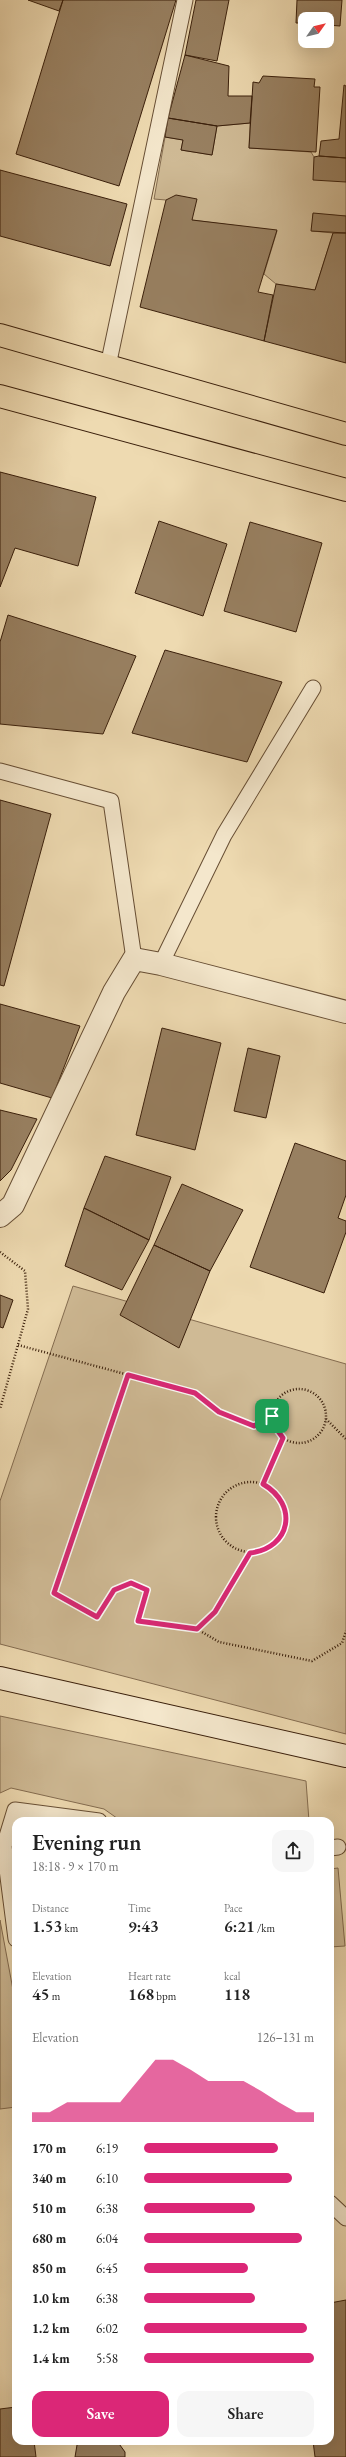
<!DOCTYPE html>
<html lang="en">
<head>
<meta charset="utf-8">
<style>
	body { margin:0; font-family:"EB Garamond",serif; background:#f6f6f6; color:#222; height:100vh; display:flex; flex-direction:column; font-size:15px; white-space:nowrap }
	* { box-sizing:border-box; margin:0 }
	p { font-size:13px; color:#767676 }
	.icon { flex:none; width:22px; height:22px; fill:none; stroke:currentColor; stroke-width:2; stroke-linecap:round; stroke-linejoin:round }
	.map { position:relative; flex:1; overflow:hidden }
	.drawer { position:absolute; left:12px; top:1817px; width:322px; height:628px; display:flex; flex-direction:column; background:#fff; border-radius:12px; box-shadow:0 4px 16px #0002 }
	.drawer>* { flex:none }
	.needle { width:26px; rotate:56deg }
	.fabs { position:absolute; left:298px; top:12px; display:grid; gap:8px }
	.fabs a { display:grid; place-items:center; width:36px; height:36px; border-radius:8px; background:#fff; box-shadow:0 4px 16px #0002; font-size:20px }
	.pin { position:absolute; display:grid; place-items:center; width:34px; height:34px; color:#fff; margin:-17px; border-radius:8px; box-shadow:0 2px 6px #0006 }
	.round { display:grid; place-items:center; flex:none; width:42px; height:42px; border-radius:12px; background:#f6f6f6 }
	.summary { display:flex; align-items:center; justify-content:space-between; height:68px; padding:0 20px }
	h1 { font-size:22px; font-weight:600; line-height:30px }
	.figures { display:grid; grid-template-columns:repeat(3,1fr); gap:6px; height:68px; padding:4px 20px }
	.figures div { display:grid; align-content:center }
	.figures b { font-size:17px; font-weight:600 }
	.figures small { font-size:11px; font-weight:400 }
	.figures p { font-size:11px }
	.chart { height:112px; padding:8px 20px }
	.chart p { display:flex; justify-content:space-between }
	.chart svg { width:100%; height:72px; margin-top:4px; fill:#db2777; opacity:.7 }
	.primary-button { display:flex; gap:8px; margin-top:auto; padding:8px 20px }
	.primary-button a { flex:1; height:46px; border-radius:12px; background:#db2777; color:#fff; font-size:16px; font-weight:600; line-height:46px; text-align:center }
	.primary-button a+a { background:#f6f6f6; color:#222 }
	ul { padding:0 20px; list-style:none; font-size:13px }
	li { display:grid; grid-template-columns:64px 48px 1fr; align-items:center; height:30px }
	li i { height:10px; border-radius:5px; background:#db2777 }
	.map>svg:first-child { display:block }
</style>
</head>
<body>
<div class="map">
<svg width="346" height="2457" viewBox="0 0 346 2457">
	<rect width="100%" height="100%" fill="#eedab1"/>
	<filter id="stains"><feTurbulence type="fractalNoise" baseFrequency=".005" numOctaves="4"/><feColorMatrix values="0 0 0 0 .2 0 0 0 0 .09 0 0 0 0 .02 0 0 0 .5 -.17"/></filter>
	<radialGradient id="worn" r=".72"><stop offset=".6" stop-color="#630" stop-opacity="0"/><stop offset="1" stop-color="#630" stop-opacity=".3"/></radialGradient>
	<!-- green -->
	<path fill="#cfba95" stroke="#846c50" d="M250,123L249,148L311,152L314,157L346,182V216L313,214L312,231L333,233L315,290L276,284L264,274L277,231L192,220L166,200L154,199L165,137L183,140L181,150L212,155L217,126Z
		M73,1286L346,1364V1734L0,1644V1501Z
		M0,1716L306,1781L309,1821H141L140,1818L133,1821H121L104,1809L11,1788L0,1793Z
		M338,1868L345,1946L330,1947V1869Z
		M0,1920L16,2006V2107L0,2109Z"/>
	<!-- building -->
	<path fill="#988061" stroke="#3a1f0b" d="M28,0H63L59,11Z
		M63,0H176L119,186L16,154Z
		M196,0H229L217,61L185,55Z
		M297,0H342L340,26L327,25V19H305V23H296Z
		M185,55L229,66L228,96H252L250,123L217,126L168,118Z
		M263,76L315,79L314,87H320L316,152L249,148L253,82L259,83Z
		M344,85L346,86V158L319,156L321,141L339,139Z
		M168,118L217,126L212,155L181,150L183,140L165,137Z
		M319,156L346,158V182L313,180L314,157Z
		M0,170L127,204L110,266L0,236Z
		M176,195L197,199L192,220L277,230L258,292L273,295L264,341L140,307L166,200Z
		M313,213L346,216V233L311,231Z
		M333,233H346V363L264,341L276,284L315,290Z
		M0,472L96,497L78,566L15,548L0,587Z
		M159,521L227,544L203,616L135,593Z
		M250,522L322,543L296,632L224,611Z
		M8,615L136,656L103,734L0,724V642Z
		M165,650L282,682L247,762L132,733Z
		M0,800L51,814L4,986L0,985Z
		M0,1004L80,1026L52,1098L0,1083Z
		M162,1028L221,1043L195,1150L136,1135Z
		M248,1048L280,1056L266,1118L234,1111Z
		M0,1110L37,1119L11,1170L0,1181Z
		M295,1143L346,1161V1195L338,1218L346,1221V1232L324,1293L250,1267Z
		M105,1156L171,1177L149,1240L84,1208Z
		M182,1184L243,1210L210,1271L154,1245Z
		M84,1208L149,1240L122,1290L65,1266Z
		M154,1245L210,1271L179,1348L120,1315Z
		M0,1295L13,1300L3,1328L0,1327Z
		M346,2300V2457H315L313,2441H330V2303Z
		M16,2407V2441H34L36,2457H0V2409Z
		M82,2441H117L125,2452V2457H75L77,2445Z"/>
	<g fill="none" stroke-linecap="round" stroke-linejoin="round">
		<!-- service casing -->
		<g stroke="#674e34" stroke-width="17">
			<path id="service" d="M108,366L185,0
				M0,771L111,801L134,959
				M161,964L224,835L313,688
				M330,1848L338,1847
				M16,1939L4,1846L15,1810L99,1821
				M330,2203L346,2218"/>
		</g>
		<!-- minor casing -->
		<g stroke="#674e34" stroke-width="24">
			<path id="minor" d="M0,1216L13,1205L114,992L134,959L161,964L346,1012"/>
		</g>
		<!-- secondary casing -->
		<g stroke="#3a1f0b" stroke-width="24">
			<path id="secondary" d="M0,1678L346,1756"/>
		</g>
		<!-- primary casing -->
		<g stroke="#3a1f0b" stroke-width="24">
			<path id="primary" d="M0,335L346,434
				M0,396L346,490"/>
		</g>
		<!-- path -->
		<path stroke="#3a1f0b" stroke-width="2.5" stroke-dasharray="1 2" stroke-linecap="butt" d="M0,1252L25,1271L28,1309L0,1409
			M18,1345L195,1393L219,1412L254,1426L272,1416
			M128,1375L54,1593L97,1617L114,1591L131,1583L147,1590L138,1621L197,1629L215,1612L250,1553
			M272 1416a27 27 0 1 1 54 0a27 27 0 1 1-54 0Z
			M326,1419L346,1439
			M216 1517a35 35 0 1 1 70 0a35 35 0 1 1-70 0Z
			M263,1484L283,1438
			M197,1629L219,1642L312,1661L342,1643L346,1631"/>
		<!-- service -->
		<use href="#service" stroke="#f4e7cc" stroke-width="15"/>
		<!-- minor -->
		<use href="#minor" stroke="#f4e7cc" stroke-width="22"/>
		<!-- secondary -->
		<use href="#secondary" stroke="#f4e7cc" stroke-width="22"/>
		<!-- primary -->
		<use href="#primary" stroke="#eedab1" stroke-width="22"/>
	</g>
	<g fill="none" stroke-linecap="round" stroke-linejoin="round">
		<!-- route casing -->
		<g stroke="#fff" stroke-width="8">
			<path id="route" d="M128,1375L195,1393L219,1412L254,1426L272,1416L273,1424L283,1438L263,1484C299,1505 291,1548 250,1553L215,1612L197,1629L138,1621L147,1590L131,1583L114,1590L97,1617L54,1593Z"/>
		</g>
		<!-- route -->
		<use href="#route" stroke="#db2777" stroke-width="5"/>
	</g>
	<rect width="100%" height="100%" filter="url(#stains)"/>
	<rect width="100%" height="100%" fill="url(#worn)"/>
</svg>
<div class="fabs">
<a><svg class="needle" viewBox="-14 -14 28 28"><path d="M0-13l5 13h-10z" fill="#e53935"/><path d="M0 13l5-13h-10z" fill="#767676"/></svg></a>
</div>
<div class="pin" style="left:272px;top:1416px;background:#1e9e55"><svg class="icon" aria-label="arrive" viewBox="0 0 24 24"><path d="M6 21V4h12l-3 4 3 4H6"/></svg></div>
<section class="drawer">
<div class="summary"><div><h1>Evening run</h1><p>18:18 · 9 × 170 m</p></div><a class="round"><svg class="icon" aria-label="share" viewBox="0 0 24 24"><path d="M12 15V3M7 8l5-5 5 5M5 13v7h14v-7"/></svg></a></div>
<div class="figures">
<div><p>Distance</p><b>1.53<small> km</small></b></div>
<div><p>Time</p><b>9:43</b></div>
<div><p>Pace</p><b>6:21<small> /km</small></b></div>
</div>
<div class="figures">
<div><p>Elevation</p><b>45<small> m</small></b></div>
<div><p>Heart rate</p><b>168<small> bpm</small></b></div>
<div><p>kcal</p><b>118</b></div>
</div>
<div class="chart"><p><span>Elevation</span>126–131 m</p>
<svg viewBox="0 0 160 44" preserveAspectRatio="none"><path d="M0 44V38L10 38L20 32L30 32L40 32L50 32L60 19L70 6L80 6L90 12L100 19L110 19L120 19L130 25L140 32L150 38L160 38V44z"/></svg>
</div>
<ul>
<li><b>170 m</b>6:19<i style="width:79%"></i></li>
<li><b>340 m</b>6:10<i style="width:87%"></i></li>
<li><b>510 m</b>6:38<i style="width:65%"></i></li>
<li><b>680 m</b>6:04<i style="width:93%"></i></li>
<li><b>850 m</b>6:45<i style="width:61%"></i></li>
<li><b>1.0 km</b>6:38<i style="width:65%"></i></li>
<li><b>1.2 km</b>6:02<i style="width:96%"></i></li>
<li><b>1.4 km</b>5:58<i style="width:100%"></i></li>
</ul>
<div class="primary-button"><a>Save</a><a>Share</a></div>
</section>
</div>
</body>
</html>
